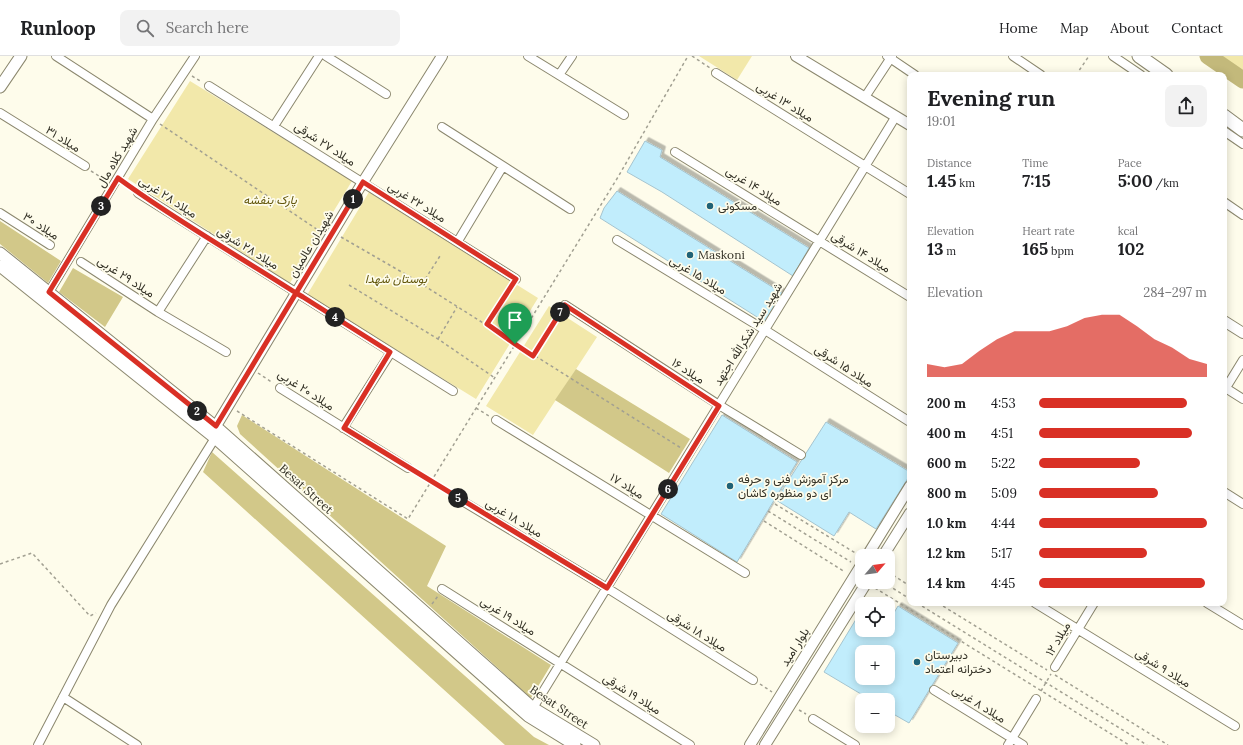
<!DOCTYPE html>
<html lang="en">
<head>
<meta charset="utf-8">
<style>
	body { margin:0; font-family:Lora,Vazirmatn,serif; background:#f2f2f2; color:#202124; height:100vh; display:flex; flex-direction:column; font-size:15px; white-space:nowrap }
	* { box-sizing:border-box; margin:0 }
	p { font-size:13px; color:#757577 }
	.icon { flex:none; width:22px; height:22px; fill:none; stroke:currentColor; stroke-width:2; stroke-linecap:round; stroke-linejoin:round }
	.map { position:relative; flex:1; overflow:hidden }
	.sheet { position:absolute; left:907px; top:16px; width:320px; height:534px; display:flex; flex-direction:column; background:#fff; border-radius:8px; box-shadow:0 2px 10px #0003 }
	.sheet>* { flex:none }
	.needle { width:26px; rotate:62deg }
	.fabs { position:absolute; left:855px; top:493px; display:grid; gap:8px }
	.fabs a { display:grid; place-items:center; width:40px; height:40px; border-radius:8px; background:#fff; box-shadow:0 2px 10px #0003; font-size:20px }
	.pin { position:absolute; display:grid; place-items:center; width:34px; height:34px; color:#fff; margin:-41px -17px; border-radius:50% 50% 50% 0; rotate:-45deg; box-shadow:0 0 4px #0007 }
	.pin .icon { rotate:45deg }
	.km { position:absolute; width:20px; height:20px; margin:-10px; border-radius:50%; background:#222; color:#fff; font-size:11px; line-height:20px; text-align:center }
	.round { display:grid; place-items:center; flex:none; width:42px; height:42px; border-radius:8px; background:#f2f2f2 }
	.overview { display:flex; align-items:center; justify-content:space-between; height:68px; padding:0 20px }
	h1 { font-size:22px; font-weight:700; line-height:30px }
	.figures { display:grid; grid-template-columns:repeat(3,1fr); gap:6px; height:68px; padding:4px 20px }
	.figures div { display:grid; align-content:center }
	.figures b { font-size:17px; font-weight:700 }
	.figures small { font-size:11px; font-weight:400 }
	.figures p { font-size:11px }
	.chart { height:112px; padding:8px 20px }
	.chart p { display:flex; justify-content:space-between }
	.chart svg { width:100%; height:72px; margin-top:4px; fill:#d93025; opacity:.7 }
	ul { padding:0 20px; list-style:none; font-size:13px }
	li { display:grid; grid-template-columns:64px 48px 1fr; align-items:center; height:30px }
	li i { height:10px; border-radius:5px; background:#d93025 }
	header { display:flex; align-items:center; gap:24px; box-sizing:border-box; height:56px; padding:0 20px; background:#fff; border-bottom:1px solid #e0e0e0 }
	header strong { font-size:19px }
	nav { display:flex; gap:22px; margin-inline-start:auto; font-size:14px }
	.search { width:280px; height:36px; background:#f2f2f2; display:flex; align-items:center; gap:10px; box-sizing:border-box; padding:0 14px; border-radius:8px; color:#757577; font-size:15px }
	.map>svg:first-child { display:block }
</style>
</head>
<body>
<header>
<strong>Runloop</strong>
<div class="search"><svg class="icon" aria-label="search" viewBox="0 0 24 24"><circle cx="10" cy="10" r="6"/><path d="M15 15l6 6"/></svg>Search here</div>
<nav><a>Home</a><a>Map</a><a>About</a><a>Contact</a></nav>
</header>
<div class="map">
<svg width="1243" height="689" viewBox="0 0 1243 689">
	<defs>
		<filter id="shadow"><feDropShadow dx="3.5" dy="-3.5" stdDeviation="0" flood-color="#0004"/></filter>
	</defs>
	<rect width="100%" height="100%" fill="#fefceb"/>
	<!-- green -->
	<path fill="#f2e8aa" d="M699,0H752L737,24Z
		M1222,0H1243V15Z
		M190,25L352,125L290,227L128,123Z
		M369,136L538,242L476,343L307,239Z
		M549,250L597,281L533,379L486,350Z"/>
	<!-- forest -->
	<path fill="#d2c889" d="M0,165L61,205L48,227L0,188Z
		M73,212L123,241L105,271L59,236Z
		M576,313L690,383L669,417L555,344Z
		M242,359L446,490L427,530L551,609L531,642L240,378L237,370Z
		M212,396L534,681L549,689H505L203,416Z"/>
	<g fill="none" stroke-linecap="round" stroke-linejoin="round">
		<!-- river -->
		<path stroke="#c3b97b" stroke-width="17" d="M1208,0L1243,24"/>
	</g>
	<!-- building -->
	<path fill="#c1edfc" stroke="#a5c4cf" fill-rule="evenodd" filter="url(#shadow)" d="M645,85L662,94L660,101L809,192L793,220L662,136L627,116Z
		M617,135L782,237L765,266L600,162L604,152Z
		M722,359L797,406L737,506L661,458Z
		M826,366L910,416V419L876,473L849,456L834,480L776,444Z
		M898,550L958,587L909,667L888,655V644H871L824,616L858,560L862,563V574H880L883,576L888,574V567ZM862,596H888V622H862Z"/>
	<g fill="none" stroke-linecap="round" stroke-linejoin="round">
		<!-- minor casing -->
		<g stroke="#8b876e" stroke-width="10">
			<path id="minor" d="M56,0L153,63
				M326,0L386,38
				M528,0L624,59
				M887,0L915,19
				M1013,0L1041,19
				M1113,0L1141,19
				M716,17L910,138
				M559,19L572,0
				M209,30L516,223
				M865,41L892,0
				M0,57L85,110
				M274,70L319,0
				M442,71L570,153
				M1224,75L1243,88
				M675,96L910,241
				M138,137L453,335
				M1224,146L1243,159
				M0,157L50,189
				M617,184L765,274L910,366
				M458,185L503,110
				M81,206L158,256L226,296
				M49,236L153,63L195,0
				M565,249L719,349L801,399
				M158,256L207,180
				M1224,331L1243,343
				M280,332L408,412
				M1224,335L1243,304
				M496,364L745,517
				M343,372L391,296
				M1224,436L1243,448
				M454,440L607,532L753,624
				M442,533L690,689
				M1035,547L1235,670
				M1207,547L1243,569
				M1055,611L1094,547
				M934,634L1023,689
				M63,641L137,689
				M533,652L896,60
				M813,663L855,689
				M38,689L111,549L215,382
				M1008,689L1036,643"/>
		</g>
		<!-- tertiary casing -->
		<g stroke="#8b876e" stroke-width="12">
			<path id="tertiary" d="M796,0L910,69
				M1224,265L1243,277
				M216,370L363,126L442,0
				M867,500L910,430
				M883,500L910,457
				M750,689L862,508
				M765,689L867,526"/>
		</g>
		<!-- secondary casing -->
		<g stroke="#8b876e" stroke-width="13">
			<path id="secondary" d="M0,31L21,0
				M0,197L221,375L533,652L594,689
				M0,210L215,382L528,660L575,689"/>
		</g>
		<!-- primary casing -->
		<g stroke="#8b876e" stroke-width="15">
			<path id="primary" d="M1139,0L1166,19
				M1224,60L1243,74"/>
		</g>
		<!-- path -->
		<path stroke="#a2a092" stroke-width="1.5" stroke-dasharray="3 3" stroke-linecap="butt" d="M692,0L710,12
			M1076,19L1089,0
			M192,20L202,26
			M160,68L321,176
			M91,115L107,125
			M125,128L132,132
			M341,181L412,222L681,392
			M422,228L440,200
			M349,229L438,283L495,322
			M487,268L512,230
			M438,283L457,251
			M533,300L560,256
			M258,317L273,327
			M476,352L489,360
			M237,355L408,463L618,121L688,0
			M415,416L448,436
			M775,448L857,498
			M768,455L851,506
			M764,465L845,516
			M0,508L32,497L90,560L96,557
			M888,516L910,530
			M883,526L910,543
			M875,532L1129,689
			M917,547L1147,689
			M938,547L1047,614
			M432,548L438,540
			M1055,619L1168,689
			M760,628L772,636
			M1041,635L1051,618
			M799,654L806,658"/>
		<!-- minor -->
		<use href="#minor" stroke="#fff" stroke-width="8"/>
		<!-- tertiary -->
		<use href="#tertiary" stroke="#fff" stroke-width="10"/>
		<!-- secondary -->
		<use href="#secondary" stroke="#fff" stroke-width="11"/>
		<!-- primary -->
		<use href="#primary" stroke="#fff" stroke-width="13"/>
	</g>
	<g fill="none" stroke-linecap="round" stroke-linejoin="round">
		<!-- route casing -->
		<g stroke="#fff" stroke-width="8">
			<path id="route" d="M515,288L487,268L516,223L363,126L216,370L49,236L118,122C175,164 237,199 296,237L303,241L390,296L344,372L607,532L719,350L565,249L533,300L515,288"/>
		</g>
		<!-- route -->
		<use href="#route" stroke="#d93025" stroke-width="5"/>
	</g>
	<!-- markers -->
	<g fill="#206276" stroke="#fefceb" stroke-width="1.5">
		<circle cx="710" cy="150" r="4"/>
		<circle cx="690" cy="199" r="4"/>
		<circle cx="730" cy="430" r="4"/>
		<circle cx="917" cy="606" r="4"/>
	</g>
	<g text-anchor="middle" stroke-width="3.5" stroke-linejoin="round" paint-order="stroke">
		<!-- street labels -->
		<g font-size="12" fill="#333126" stroke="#fefceb">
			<text transform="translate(785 46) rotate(32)" y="4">میلاد ۱۳ غربی</text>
			<text transform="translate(63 83) rotate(32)" y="4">میلاد ۳۱</text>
			<text transform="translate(325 88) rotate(33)" y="4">میلاد ۲۷ شرقی</text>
			<text transform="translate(117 101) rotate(-59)" y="4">شهید کلاه مال</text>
			<text transform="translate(754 130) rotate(32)" y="4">میلاد ۱۴ غربی</text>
			<text transform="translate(168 141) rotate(33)" y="4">میلاد ۲۸ غربی</text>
			<text transform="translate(417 146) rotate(32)" y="4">میلاد ۲۲ غربی</text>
			<text transform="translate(41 170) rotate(33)" y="4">میلاد ۳۰</text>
			<text transform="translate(311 188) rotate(-59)" y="4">شهیدان عالمیان</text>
			<text transform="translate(248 192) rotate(32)" y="4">میلاد ۲۸ شرقی</text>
			<text transform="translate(861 196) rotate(32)" y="4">میلاد ۱۴ شرقی</text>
			<text transform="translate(698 219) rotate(31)" y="4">میلاد ۱۵ غربی</text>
			<text transform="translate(126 221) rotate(33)" y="4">میلاد ۲۹ غربی</text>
			<text transform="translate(748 278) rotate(-58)" y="4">شهید سید شکرالله اجتهد</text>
			<text transform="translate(844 310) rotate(33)" y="4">میلاد ۱۵ شرقی</text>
			<text transform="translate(688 315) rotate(33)" y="4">میلاد ۱۶</text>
			<text transform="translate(306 334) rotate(33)" y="4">میلاد ۲۰ غربی</text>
			<text transform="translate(627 430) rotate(32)" y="4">میلاد ۱۷</text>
			<text transform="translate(306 433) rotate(42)" y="4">Besat Street</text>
			<text transform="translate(514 462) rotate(31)" y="4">میلاد ۱۸ غربی</text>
			<text transform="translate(508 560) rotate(32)" y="4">میلاد ۱۹ غربی</text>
			<text transform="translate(697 575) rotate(32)" y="4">میلاد ۱۸ شرقی</text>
			<text transform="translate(1058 583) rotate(-59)" y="4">میلاد ۱۲</text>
			<text transform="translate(795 591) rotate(-58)" y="4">بلوار امید</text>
			<text transform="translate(1163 612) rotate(32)" y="4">میلاد ۹ شرقی</text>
			<text transform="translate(632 638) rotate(32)" y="4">میلاد ۱۹ شرقی</text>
			<text transform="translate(979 648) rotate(32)" y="4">میلاد ۸ غربی</text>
			<text transform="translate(559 651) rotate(34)" y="4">Besat Street</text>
		</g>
		<!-- park labels -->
		<g font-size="12" font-style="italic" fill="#62560a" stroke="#fefceb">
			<text x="270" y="148">پارک بنفشه</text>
			<text x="396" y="227">بوستان شهدا</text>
		</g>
		<!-- poi labels -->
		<g font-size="12" fill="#333126" stroke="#fefceb" text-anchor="start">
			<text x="718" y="154">مسکونی</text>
			<text x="698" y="203">Maskoni</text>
			<text x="738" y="427">مرکز آموزش فنی و حرفه<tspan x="738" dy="14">ای دو منظوره کاشان</tspan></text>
			<text x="925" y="603">دبیرستان<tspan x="925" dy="14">دخترانه اعتماد</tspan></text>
		</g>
	</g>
</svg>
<div class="fabs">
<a><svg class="needle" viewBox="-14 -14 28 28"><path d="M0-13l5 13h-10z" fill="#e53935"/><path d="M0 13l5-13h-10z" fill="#757577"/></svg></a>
<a><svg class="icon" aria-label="locate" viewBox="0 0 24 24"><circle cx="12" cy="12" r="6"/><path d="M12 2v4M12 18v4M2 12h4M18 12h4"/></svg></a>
<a>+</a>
<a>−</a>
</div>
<div class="pin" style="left:515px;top:288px;background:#1e9e55"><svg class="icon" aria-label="arrive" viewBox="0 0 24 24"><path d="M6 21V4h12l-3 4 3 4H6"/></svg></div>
<b class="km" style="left:353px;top:143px">1</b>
<b class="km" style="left:197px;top:355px">2</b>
<b class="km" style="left:101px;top:150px">3</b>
<b class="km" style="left:335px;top:261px">4</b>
<b class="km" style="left:458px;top:442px">5</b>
<b class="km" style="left:668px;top:433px">6</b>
<b class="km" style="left:560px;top:256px">7</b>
<section class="sheet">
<div class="overview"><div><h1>Evening run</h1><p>19:01</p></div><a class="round"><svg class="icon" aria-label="share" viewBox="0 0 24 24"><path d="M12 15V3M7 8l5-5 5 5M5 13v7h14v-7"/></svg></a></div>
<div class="figures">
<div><p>Distance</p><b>1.45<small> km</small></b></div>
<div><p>Time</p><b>7:15</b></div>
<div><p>Pace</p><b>5:00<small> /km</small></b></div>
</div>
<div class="figures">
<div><p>Elevation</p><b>13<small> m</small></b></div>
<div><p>Heart rate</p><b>165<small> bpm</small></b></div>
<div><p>kcal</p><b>102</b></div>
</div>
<div class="chart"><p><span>Elevation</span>284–297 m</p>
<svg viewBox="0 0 160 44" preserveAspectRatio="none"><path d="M0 44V36L10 38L20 36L30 28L40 21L50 16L60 16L70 16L80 13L90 8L100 6L110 6L120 13L130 21L140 26L150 33L160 36V44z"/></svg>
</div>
<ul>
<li><b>200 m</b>4:53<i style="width:88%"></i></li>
<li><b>400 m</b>4:51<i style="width:91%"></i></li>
<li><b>600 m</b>5:22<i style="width:60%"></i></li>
<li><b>800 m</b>5:09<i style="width:71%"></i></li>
<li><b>1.0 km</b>4:44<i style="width:100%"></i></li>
<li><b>1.2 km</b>5:17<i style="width:64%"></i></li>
<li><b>1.4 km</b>4:45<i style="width:99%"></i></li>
</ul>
</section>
</div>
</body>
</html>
